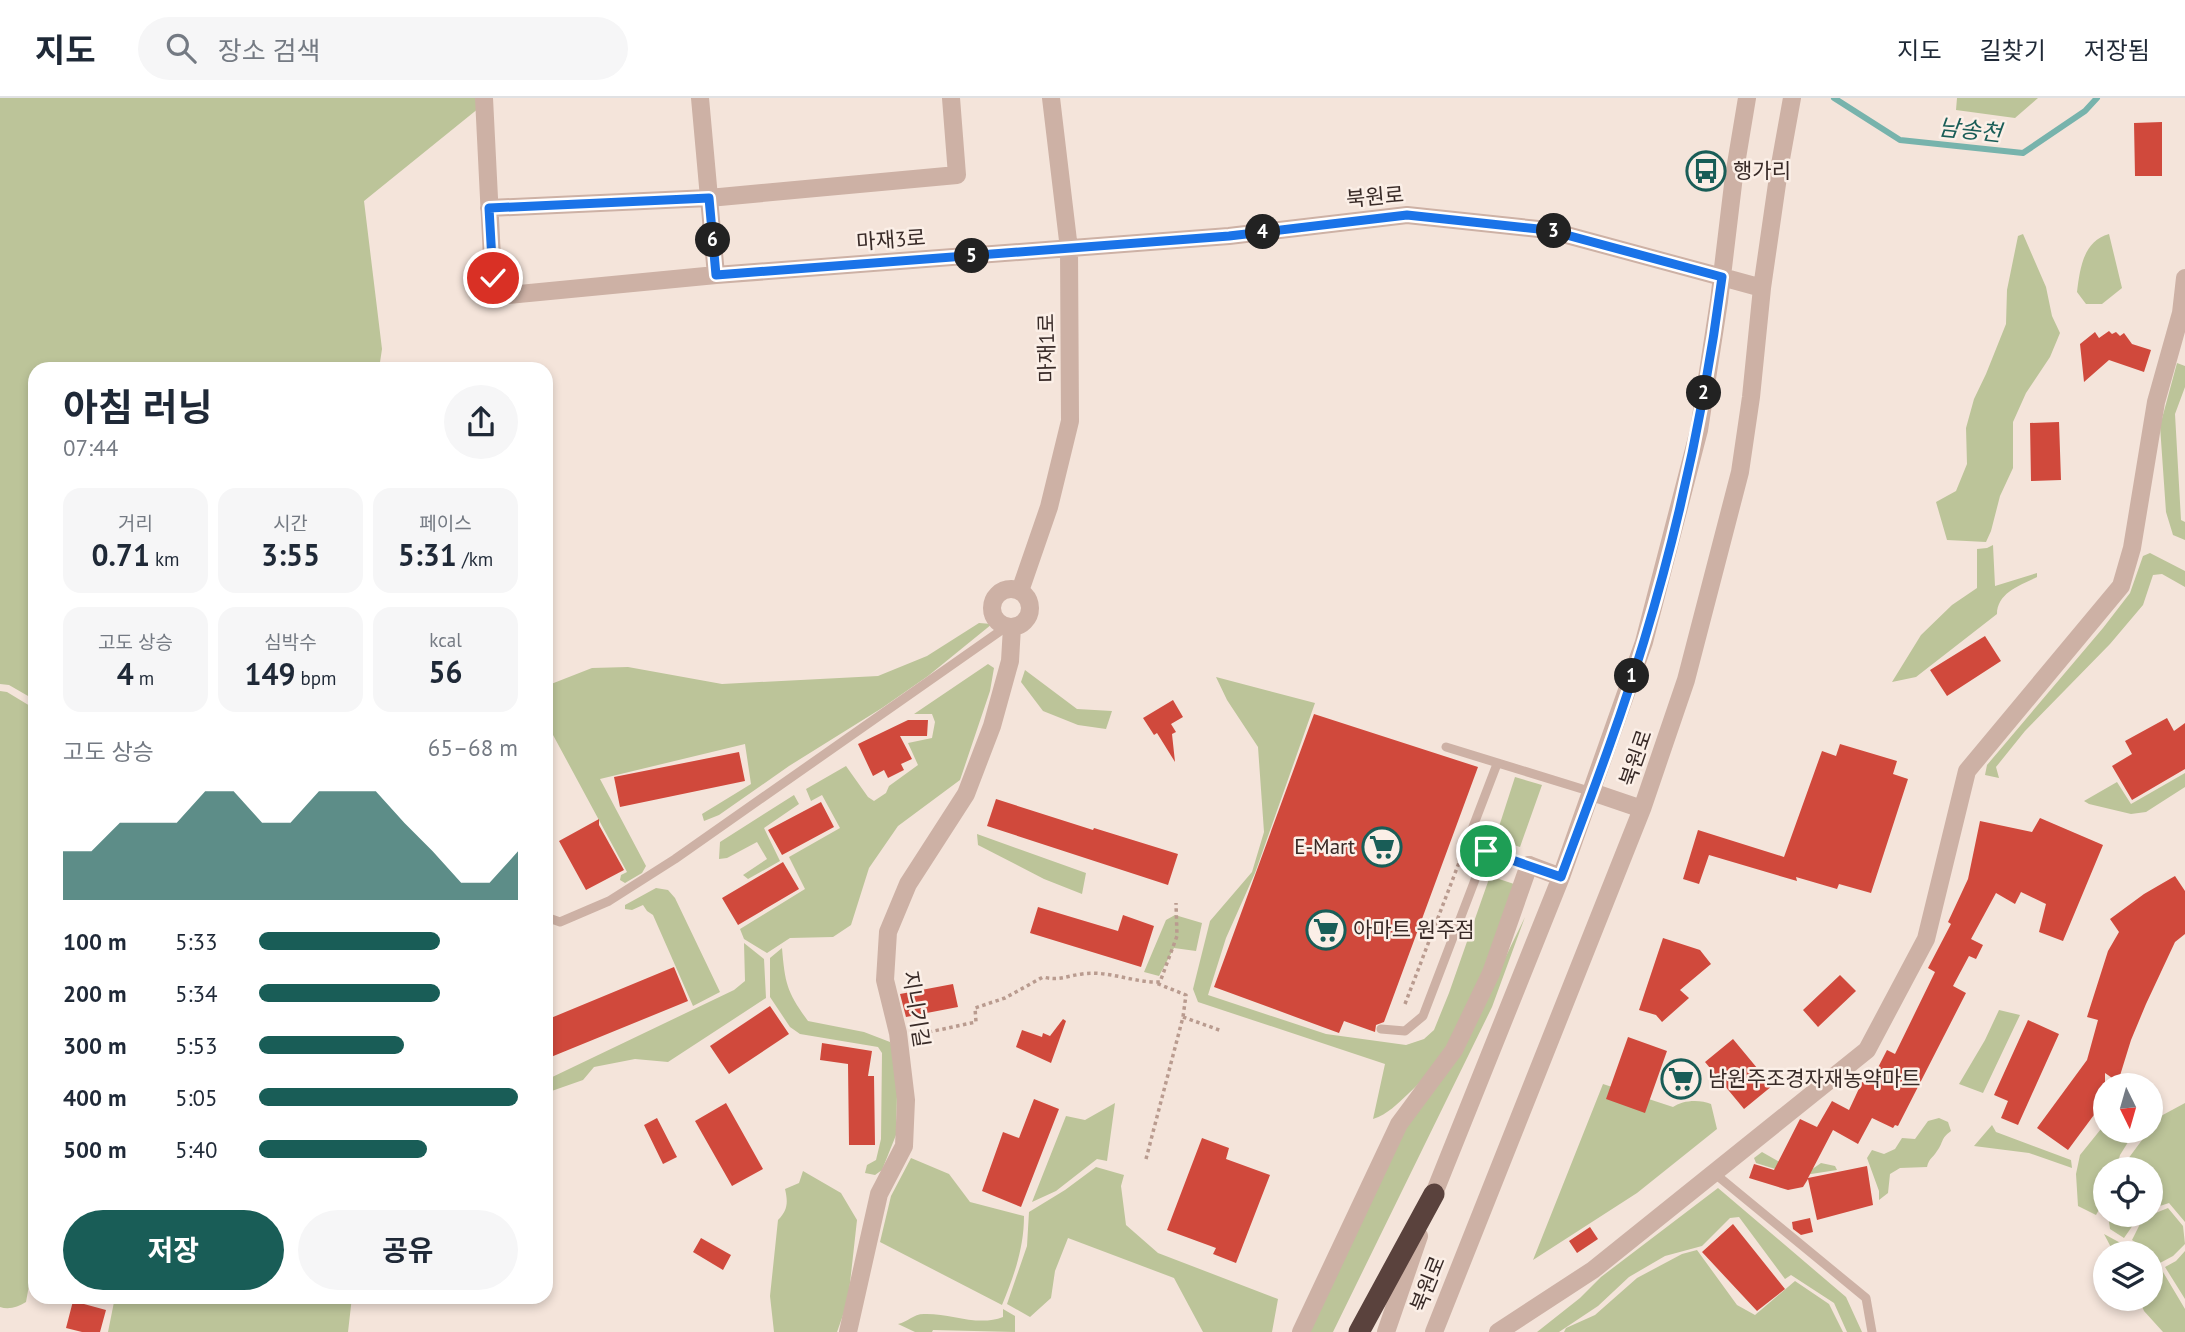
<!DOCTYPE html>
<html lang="ko">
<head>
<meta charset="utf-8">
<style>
	body { margin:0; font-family:"PT Sans","Noto Sans KR",sans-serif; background:#f6f6f7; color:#1f2937; height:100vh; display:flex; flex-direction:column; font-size:26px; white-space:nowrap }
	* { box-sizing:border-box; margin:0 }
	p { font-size:23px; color:#747a83 }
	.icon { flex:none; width:38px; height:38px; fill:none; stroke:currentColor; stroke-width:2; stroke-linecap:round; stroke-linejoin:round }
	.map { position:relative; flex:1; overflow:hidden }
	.drawer { position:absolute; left:28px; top:264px; width:525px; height:942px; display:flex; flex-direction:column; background:#fff; border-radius:21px; box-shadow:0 4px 10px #0003 }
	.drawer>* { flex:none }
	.needle { width:46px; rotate:175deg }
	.tools { position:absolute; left:2093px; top:975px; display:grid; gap:14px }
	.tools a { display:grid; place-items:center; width:70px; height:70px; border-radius:50%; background:#fff; box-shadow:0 4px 10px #0003; font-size:35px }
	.pin { position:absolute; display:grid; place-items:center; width:60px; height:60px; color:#fff; margin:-30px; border:4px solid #fff; border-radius:50%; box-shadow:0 2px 7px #0007 }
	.km { position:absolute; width:35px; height:35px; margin:-18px; border-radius:50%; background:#222; color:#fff; font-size:19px; line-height:35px; text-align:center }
	.round { display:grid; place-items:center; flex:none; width:74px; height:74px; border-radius:37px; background:#f6f6f7 }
	.head { display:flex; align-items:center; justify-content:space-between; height:119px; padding:0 35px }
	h1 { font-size:38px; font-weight:700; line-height:52px }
	.figures { display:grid; grid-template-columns:repeat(3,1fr); gap:10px; height:119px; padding:7px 35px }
	.figures div { display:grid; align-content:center; border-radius:18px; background:#f6f6f7; text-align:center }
	.figures b { font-size:30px; font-weight:700 }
	.figures small { font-size:19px; font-weight:400 }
	.figures p { font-size:19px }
	.chart { height:196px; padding:14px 35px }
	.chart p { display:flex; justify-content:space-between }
	.chart svg { width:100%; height:126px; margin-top:7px; fill:#195d57; opacity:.7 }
	.primary-button { display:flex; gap:14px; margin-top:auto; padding:14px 35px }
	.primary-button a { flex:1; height:80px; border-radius:42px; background:#195d57; color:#fff; font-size:28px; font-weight:700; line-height:80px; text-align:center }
	.primary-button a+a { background:#f6f6f7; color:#1f2937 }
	ul { padding:0 35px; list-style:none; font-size:23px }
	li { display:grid; grid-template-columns:112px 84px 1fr; align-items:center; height:52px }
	li i { height:18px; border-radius:9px; background:#195d57 }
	header { display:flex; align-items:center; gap:42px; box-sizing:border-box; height:98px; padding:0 35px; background:#fff; border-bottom:2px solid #e0e1e3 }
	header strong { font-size:33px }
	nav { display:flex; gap:38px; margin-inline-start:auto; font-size:24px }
	.search { width:490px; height:63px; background:#f6f6f7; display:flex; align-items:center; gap:18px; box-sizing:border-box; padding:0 24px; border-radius:38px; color:#747a83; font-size:26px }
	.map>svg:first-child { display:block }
</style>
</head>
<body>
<header>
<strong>지도</strong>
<div class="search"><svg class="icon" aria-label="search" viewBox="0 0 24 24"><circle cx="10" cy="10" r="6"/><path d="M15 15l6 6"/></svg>장소 검색</div>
<nav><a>지도</a><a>길찾기</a><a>저장됨</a></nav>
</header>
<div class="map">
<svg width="2185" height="1234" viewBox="0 0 2185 1234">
	<rect width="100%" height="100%" fill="#f4e4da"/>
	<!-- green -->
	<path fill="#bcc499" d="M0,0H475L479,10L364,103L382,251L379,271H35V602L9,587L0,586Z
		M1957,0H2038L2015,20L1956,12Z
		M2023,136L2046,189L2052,218L2060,235L2050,259L2026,295L2013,324V370L2000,398L1991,433L1986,444L1947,442L1936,404L1956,393L1967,366L1966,330L1974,301L1986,276L2006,226L2007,192L2018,138Z
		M2109,136L2122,190L2102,206H2086L2077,194C2080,171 2083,143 2109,136Z
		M2177,265L2185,268V289L2175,316L2181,422L2185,424V442L2173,437L2166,414L2160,328Z
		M1993,447L1995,488L2037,475V479C2020,487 1997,495 1997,516L1916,579L1892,584L1921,537L1952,507L1977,490V451L1987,450Z
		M2150,455L2185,473V489L2162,476L2153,477L2143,507L2110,546L2025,633L1996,669L1999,680L1985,677L1987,667L2103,530L2130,495L2143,458Z
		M979,525L992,526L928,578L882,610L789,668L719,717L704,723L702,716L751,686L745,646L600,681L646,768L642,775L625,785L620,782L621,777L627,774L546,624V588L592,570L628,569L722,586L878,578L927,558Z
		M988,566L994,570L990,593L960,682L898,728L869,770L851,827L833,839L790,840L767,855L744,841L740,831L805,791L789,759L840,730L822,697L811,703L806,691L846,668L868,699L874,703L886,695L889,688L918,667L908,645L932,640L935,624L932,616H914Z
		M1025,572L1077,611L1112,613L1106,631L1078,627L1043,613L1021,584Z
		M1216,579L1315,605L1255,775L1226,840L1208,897L1326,936L1406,947L1424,941L1434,932L1449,895L1490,778L1514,786C1488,860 1468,942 1408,996C1397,1006 1388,1016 1373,1021L1385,966L1198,904L1193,891L1210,823L1252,774L1264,734L1258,649L1227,602Z
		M0,593L7,594L35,611V1154L26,1204C18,1209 9,1212 0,1209Z
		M2185,675V689L2146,714L2131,716L2089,706L2084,703L2117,684L2131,706Z
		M1515,679L1542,687L1520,749L1495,741Z
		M794,697L799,706L764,730L780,763L748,781L743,777L767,761L757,744L727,760L719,761L720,744Z
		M977,736L1086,775L1082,796L1044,781L978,747Z
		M656,790L668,792L675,800L720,894L693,908L653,817L647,813L643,807L632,812L625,811V807Z
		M1175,817L1202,825L1196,853L1174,850L1159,878L1144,874L1166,822Z
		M1525,819L1492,909L1333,1234H1309L1403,1034L1458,957Z
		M744,845L764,861L766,900L668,964L635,961L594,969L583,982L546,995V982L734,892L745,883Z
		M782,850C785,886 787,894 808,923L864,934L890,944L898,959L896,1037L882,1072L875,1077L865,1075L867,1067L876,1062L881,1041L882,955L878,949L800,936L790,929L770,899V860Z
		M1999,912L2020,917L1983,995L1959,986L1985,942Z
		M1603,986L1673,1009C1682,1002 1700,1001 1711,1006L1717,1031L1637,1095L1533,1162Z
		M1115,1005L1107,1063L1097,1061L1056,1093L1032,1104L1066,1018L1085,1022Z
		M2185,1005V1124L2169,1105L2151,1111V1071H2124L2125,1065L2159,1019Z
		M1939,1020L1948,1024L1951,1033C1940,1041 1944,1044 1937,1053C1933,1060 1929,1060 1927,1069L1900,1070L1890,1076L1888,1095L1879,1102V1093L1867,1060L1872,1052L1884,1056L1895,1051L1902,1040L1915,1041L1928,1023Z
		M2105,1026V1032L2135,1033L2120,1057L2116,1071H2105V1101L2096,1117L2078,1108L2076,1076L2080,1057Z
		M1992,1027L1996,1034L2071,1062L2072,1070L2029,1055L1974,1048Z
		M1762,1054L1783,1066L1811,1072L1821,1065L1835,1068L1837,1072L1798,1078L1756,1065L1754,1060Z
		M911,1060L949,1076L970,1104L1024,1118C1024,1150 1014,1178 1002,1207L880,1144L891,1098Z
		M1096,1069L1124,1077L1121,1088L1126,1127L1158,1155L1278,1201L1272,1234H1203L1174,1180L1068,1140L1055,1173L1051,1200L1030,1219L1007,1206L1027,1148L1029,1114L1065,1092Z
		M803,1073L841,1095L857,1122L848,1203L837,1234H774L770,1198L778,1122C788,1112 788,1104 785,1091L799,1085Z
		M1718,1090L1846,1199L1862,1234H1847L1834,1205L1791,1177L1785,1181L1739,1119L1730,1120L1702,1148L1665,1158L1629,1179L1598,1208L1559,1234H1537L1580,1200L1601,1179Z
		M2168,1110L2183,1128L2185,1146L2173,1158L2160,1165L2151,1155L2132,1142L2143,1120Z
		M2108,1117V1116L2140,1117L2124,1140L2110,1131Z
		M2104,1136L2139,1155H2114Z
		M1697,1152L1737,1207L1755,1217L1795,1183L1829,1206L1843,1234H1564L1566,1230L1595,1217L1637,1180L1682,1156Z
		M2185,1153V1201L2165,1169L2176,1163Z
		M2151,1163L2160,1169L2185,1211V1234H2163L2144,1213L2139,1201L2151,1200Z
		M115,1199H352L348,1234H108Z
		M1003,1211L1015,1218V1234L933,1232L932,1234H915L898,1226C908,1224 913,1216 924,1216C950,1215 978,1229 1003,1219Z"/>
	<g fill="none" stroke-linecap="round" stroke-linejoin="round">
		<!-- stream -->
		<path stroke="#77b3ac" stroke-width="6" d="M1834,0L1900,42L2023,55L2085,13L2097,0"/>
	</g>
	<!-- building -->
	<path fill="#d0493c" d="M2162,24V78H2135L2134,25Z
		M2109,233L2112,236L2116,234L2120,238L2124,235L2132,246L2151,252L2144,274L2109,262L2084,284L2080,246L2095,234L2099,240Z
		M2059,324L2061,382L2031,383L2030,325Z
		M1985,538L2001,563L1947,598L1930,572Z
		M1173,602L1183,619L1171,626L1176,634L1172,636L1175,664L1157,635L1154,637L1143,620Z
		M1314,616L1478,669L1384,924L1376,927L1375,934L1344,923L1339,935L1214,889Z
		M2167,620L2174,633L2185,625V671L2132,702L2112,668L2132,656L2125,643Z
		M908,622H928L927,638H900L912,661L901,666L904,672L888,680L884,672L873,678L858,646Z
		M1840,646L1897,663L1893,676L1908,681L1871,795L1839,786L1837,791L1796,779L1797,783L1709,757L1699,786L1683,781L1698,732L1784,759L1822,653L1836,658Z
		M739,654L745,683L620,709L614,679Z
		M996,701L1093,732L1094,730L1178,756L1168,787L987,728Z
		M821,704L834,729L782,757L768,732Z
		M2040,720L2103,747L2063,843L2039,834L2046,806L2021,794L2015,806L1996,795L1971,841L1983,847L1976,861L1969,858L1953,888L1966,895L1898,1028L1895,1027L1893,1030L1872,1020L1858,1046L1833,1032L1808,1080L1867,1068L1873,1107L1817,1122L1808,1081L1803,1089L1788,1092L1749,1080L1754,1066L1774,1072L1800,1021L1817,1029L1832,1003L1849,1012L1862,984L1869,987L1887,952L1895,956L1935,874L1928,870L1951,826L1948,824L1968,781L1980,723L2032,734Z
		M599,721V727L624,772L586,792L559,743Z
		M783,764L799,791L738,827L722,800Z
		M2175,778L2185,793V836L2175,844L2146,906L2131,942L2118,984L2105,975V1002L2068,1052L2037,1030L2087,962L2098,922L2087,919L2108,853L2119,834L2110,821L2144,796Z
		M1038,809L1118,833L1123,817L1154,828L1141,869L1030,835Z
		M1663,840L1700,852L1711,866L1680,892L1689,900L1662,924L1656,917L1639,912Z
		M674,869L688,903L546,961V922Z
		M1840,877L1856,893L1818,929L1803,912Z
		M953,886L958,909L906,919L900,896Z
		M770,908L789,936L729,976L710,948Z
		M1063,921L1066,923L1051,965L1016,949L1022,932L1042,939L1043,935L1050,938Z
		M2028,922L2059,936L2018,1027L2001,1020L2008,1003L1994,997Z
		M1628,939L1667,953L1645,1015L1606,1001Z
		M1733,941L1772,988L1744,1011L1705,964Z
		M822,945L872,953L868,978H874L875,1047H849L848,966L820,962Z
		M1034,1001L1059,1011L1021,1109L982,1093L1003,1034L1019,1040Z
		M726,1005L763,1071L732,1088L695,1023Z
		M657,1020L677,1059L663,1066L644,1027Z
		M1202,1040L1229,1050L1226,1061L1270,1077L1236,1165L1213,1156L1216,1150L1167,1132Z
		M1810,1120L1813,1134L1801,1137L1793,1131L1792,1124Z
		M1733,1126L1785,1191L1757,1213L1702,1154Z
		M1590,1129L1598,1141L1577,1155L1569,1143Z
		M701,1140L731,1157L723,1172L693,1154Z
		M73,1203L106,1212L100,1234H82L66,1230Z"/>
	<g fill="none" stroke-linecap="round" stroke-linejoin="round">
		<!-- path -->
		<path stroke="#b99b8f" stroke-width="3.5" stroke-dasharray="3.5 3.5" stroke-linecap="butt" d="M1405,906L1462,757
			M1183,919L1222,933
			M915,937L976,924L975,910L1005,900L1043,879C1058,883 1067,878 1082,876C1109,872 1133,885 1160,884L1177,838L1176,805
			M1146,1061L1183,919L1186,897L1156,885"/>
		<!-- service -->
		<path stroke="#cdb1a5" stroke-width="9" d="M1446,649L1592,694
			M1497,666L1466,747L1529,767
			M546,819L560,824L609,803L675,761L1006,529
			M1381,931L1405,933L1423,918L1486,753
			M1714,1075L1866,1200L1872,1234"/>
		<!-- minor -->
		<path stroke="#cdb1a5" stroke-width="18" d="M484,0L493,180L508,197L716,177L1229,138L1407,117L1548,132L1722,179
			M700,0L716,177
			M489,110L709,100L957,77L951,0
			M992 510a19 19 0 1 1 38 0a19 19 0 1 1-38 0Z
			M1020,493L1049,409L1070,323L1069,151L1051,0
			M848,1234L879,1096L904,1048L906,1002L898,935L885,882L888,834L908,786L966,696L992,628L1010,563L1012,529
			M1301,1234L1399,1026L1454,952L1491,875L1529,767
			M1498,1234L1593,1172L1867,952L1926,841L1967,673L2121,488L2132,450L2156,304L2181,215L2185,180"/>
		<!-- tertiary -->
		<path stroke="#cdb1a5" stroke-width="18" d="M1722,179L1762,190
			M1592,694L1642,711
			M1529,767L1561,779
			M1429,1108L1561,779L1644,544L1699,332L1719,203L1734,78L1747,0
			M1386,1234L1419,1138
			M1434,1234L1642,711L1686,582L1740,374L1751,299L1762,190L1779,72L1792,0"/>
		<!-- motorway -->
		<path stroke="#5a423d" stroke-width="21" d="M1359,1234L1434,1096"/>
	</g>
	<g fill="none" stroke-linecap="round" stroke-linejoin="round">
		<!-- route casing -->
		<g stroke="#fff" stroke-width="14">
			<path id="route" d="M493,180L489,110L709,100L716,177L1229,138L1407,117L1548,132L1722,179C1706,302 1680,424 1644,543C1620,623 1590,701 1561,779L1486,753"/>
		</g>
		<!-- route -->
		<use href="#route" stroke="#1a73e8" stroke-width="9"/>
	</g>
	<!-- icons -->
	<defs>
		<g id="bus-ring" transform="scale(2.0125)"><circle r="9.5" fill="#fbefe7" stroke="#195d57" stroke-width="1.5"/><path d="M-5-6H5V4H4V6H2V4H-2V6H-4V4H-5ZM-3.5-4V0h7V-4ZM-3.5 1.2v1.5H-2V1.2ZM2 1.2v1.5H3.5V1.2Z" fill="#195d57"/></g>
		<g id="supermarket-ring" transform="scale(2.0125)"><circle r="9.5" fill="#fbefe7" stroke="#195d57" stroke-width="1.5"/><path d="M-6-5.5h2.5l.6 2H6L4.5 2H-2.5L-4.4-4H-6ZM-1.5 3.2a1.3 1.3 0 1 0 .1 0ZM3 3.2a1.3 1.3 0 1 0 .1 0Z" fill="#195d57"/></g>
	</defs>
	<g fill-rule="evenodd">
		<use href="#bus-ring" x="1706" y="73"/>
		<use href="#supermarket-ring" x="1382" y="749"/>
		<use href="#supermarket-ring" x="1326" y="832"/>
		<use href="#supermarket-ring" x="1681" y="981"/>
	</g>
	<g text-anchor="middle" stroke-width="5" stroke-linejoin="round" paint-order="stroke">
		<!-- poi labels -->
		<g font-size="21" fill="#382a27" stroke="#fbefe7" text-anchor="start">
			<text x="1733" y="80">행가리</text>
			<text x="1355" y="756" text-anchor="end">E-Mart</text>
			<text x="1353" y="839">아마트 원주점</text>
			<text x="1708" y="988">남원주조경자재농약마트</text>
		</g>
		<!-- street labels -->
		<g font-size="21" fill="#382a27" stroke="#fbefe7">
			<text transform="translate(1375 99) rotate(-5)" y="7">북원로</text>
			<text transform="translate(891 142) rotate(-4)" y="7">마재3로</text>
			<text transform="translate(1047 250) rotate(-91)" y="7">마재1로</text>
			<text transform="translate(1636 660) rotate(-71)" y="7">북원로</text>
			<text transform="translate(916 911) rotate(81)" y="7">지니기길</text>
			<text transform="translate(1428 1186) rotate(-68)" y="7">북원로</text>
		</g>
		<!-- water labels -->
		<g font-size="23" font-style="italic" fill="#195d57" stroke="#fbefe7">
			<text transform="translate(1970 32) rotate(6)" y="8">남송천</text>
		</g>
	</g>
</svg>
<div class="tools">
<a><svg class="needle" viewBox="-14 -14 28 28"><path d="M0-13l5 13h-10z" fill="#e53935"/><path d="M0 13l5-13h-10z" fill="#747a83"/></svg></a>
<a><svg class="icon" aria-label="locate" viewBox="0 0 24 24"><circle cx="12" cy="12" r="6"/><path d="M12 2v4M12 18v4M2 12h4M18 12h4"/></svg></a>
<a><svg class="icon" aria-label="layers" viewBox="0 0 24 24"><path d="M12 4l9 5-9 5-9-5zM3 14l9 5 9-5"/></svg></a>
</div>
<div class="pin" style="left:1486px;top:753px;background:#1e9e55"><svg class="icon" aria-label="arrive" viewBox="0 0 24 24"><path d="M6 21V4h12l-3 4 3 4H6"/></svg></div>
<div class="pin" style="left:493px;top:180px;background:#d93025"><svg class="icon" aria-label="check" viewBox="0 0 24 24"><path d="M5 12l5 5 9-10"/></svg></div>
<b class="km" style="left:1632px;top:578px">1</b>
<b class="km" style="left:1704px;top:295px">2</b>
<b class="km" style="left:1554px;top:133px">3</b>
<b class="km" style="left:1263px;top:134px">4</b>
<b class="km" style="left:972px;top:158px">5</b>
<b class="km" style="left:713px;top:142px">6</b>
<section class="drawer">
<div class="head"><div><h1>아침 러닝</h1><p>07:44</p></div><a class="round"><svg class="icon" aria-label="share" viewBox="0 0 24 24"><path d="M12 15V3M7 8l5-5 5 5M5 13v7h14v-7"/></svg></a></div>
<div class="figures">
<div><p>거리</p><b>0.71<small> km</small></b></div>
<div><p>시간</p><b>3:55</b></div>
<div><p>페이스</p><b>5:31<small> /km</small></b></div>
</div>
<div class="figures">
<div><p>고도 상승</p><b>4<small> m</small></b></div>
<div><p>심박수</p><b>149<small> bpm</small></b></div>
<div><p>kcal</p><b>56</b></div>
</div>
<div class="chart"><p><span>고도 상승</span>65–68 m</p>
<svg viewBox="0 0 160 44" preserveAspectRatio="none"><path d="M0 44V27L10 27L20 17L30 17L40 17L50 6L60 6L70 17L80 17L90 6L100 6L110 6L120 17L130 27L140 38L150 38L160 27V44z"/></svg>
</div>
<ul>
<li><b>100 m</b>5:33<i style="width:70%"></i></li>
<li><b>200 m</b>5:34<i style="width:70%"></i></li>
<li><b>300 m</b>5:53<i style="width:56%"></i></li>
<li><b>400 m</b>5:05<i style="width:100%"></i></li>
<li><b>500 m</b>5:40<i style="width:65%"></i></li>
</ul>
<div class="primary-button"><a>저장</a><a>공유</a></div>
</section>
</div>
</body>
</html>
